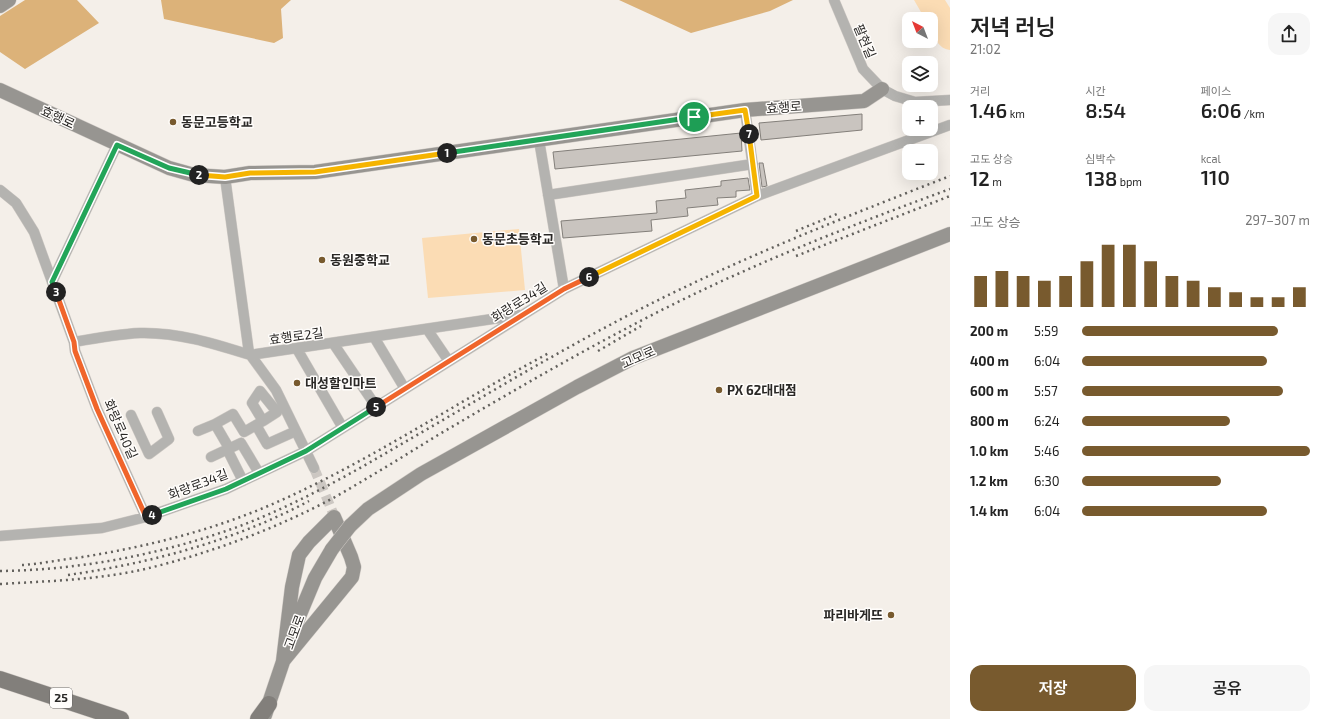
<!DOCTYPE html>
<html lang="ko">
<head>
<meta charset="utf-8">
<style>
	body { margin:0; font-family:"Exo 2","Noto Sans KR",sans-serif; background:#f6f6f6; color:#222; height:100vh; display:flex; flex-direction:column; font-size:15px; white-space:nowrap }
	* { box-sizing:border-box; margin:0 }
	p { font-size:13px; color:#767676 }
	.icon { flex:none; width:22px; height:22px; fill:none; stroke:currentColor; stroke-width:2; stroke-linecap:round; stroke-linejoin:round }
	.map { position:relative; flex:1; overflow:hidden }
	.details { display:flex; flex-direction:column; background:#fff; width:380px }
	.details>* { flex:none }
	.needle { width:26px; rotate:318deg }
	.tools { position:absolute; left:902px; top:12px; display:grid; gap:8px }
	.tools a { display:grid; place-items:center; width:36px; height:36px; border-radius:8px; background:#fff; box-shadow:0 4px 16px #0002; font-size:20px }
	.pin { position:absolute; display:grid; place-items:center; width:34px; height:34px; color:#fff; margin:-17px; border:2px solid #fff; border-radius:50%; box-shadow:0 1px 4px #0007 }
	.km { position:absolute; width:20px; height:20px; margin:-10px; border-radius:50%; background:#222; color:#fff; font-size:11px; line-height:20px; text-align:center }
	.round { display:grid; place-items:center; flex:none; width:42px; height:42px; border-radius:12px; background:#f6f6f6 }
	.overview { display:flex; align-items:center; justify-content:space-between; height:68px; padding:0 20px }
	h1 { font-size:22px; font-weight:600; line-height:30px }
	.metrics { display:grid; grid-template-columns:repeat(3,1fr); gap:6px; height:68px; padding:4px 20px }
	.metrics div { display:grid; align-content:center }
	.metrics b { font-size:20px; font-weight:600 }
	.metrics small { font-size:11px; font-weight:400 }
	.metrics p { font-size:11px }
	.chart { height:112px; padding:8px 20px }
	.chart p { display:flex; justify-content:space-between }
	.chart svg { width:100%; height:72px; margin-top:4px; stroke:#785a2e; stroke-width:6 }
	.button { display:flex; gap:8px; margin-top:auto; padding:8px 20px }
	.button a { flex:1; height:46px; border-radius:12px; background:#785a2e; color:#fff; font-size:16px; font-weight:600; line-height:46px; text-align:center }
	.button a+a { background:#f6f6f6; color:#222 }
	ul { padding:0 20px; list-style:none; font-size:13px }
	li { display:grid; grid-template-columns:64px 48px 1fr; align-items:center; height:30px }
	li i { height:10px; border-radius:5px; background:#785a2e }
	main { display:flex; flex:1; min-height:0 }
	.map>svg:first-child { display:block }
</style>
</head>
<body>
<main>
<div class="map">
<svg width="950" height="719" viewBox="0 0 950 719">
	<rect width="100%" height="100%" fill="#f4efe9"/>
	<!-- green -->
	<path fill="#fbdcb4" d="M914,0H945L950,8V50C936,49 931,30 931,19H925Z
		M519,229L525,290L428,298L422,238Z"/>
	<!-- forest -->
	<path fill="#dcb279" d="M25,0H77L99,23L25,69L0,52V16Z
		M161,0H291L281,9L283,38L274,43L164,19Z
		M619,0H793L770,11L691,33Z"/>
	<!-- building -->
	<path fill="#c9c4bf" stroke="#837f7a" d="M862,114V130L761,140L759,123Z
		M741,133L742,151L555,169L553,152Z
		M759,163H763L767,186L762,187Z
		M748,178L750,190L736,191V197L717,198L718,205L687,208L688,216L651,220L652,231L563,238L561,221L657,213L656,201L686,198L685,190L721,186V181Z"/>
	<g fill="none" stroke-linecap="round" stroke-linejoin="round">
		<!-- street-tunnel -->
		<path stroke="#ccc7c2" stroke-width="10" stroke-dasharray="10 5" stroke-linecap="butt" d="M314,468L333,513"/>
		<!-- street casing -->
		<g stroke="#d0cbc6" stroke-width="11">
			<path id="street" d="M834,0L863,69L882,89L895,96L915,102L950,100
				M745,110L757,196
				M539,140L564,289
				M225,177L249,353L276,390L314,468
				M0,190L16,203L34,232L74,342L75,351L97,409L146,517
				M548,195L753,164
				M52,282L117,145
				M427,329L446,357
				M374,337L402,384
				M74,342C96,338 118,334 140,333C178,332 215,344 250,355L519,315
				M333,343L373,402
				M297,349L340,423
				M131,415L149,454L169,439L157,412
				M215,424L233,414L244,432L263,421L252,403L260,391L277,412L263,421
				M256,425L267,444L296,431
				M198,431L215,424L229,448
				M227,449L243,481
				M211,457L241,443L259,473
				M0,536L102,528L146,517L226,489L306,451L564,289L757,196L950,125"/>
		</g>
		<!-- secondary casing -->
		<g stroke="#d0cbc6" stroke-width="15">
			<path id="secondary" d="M0,6L9,0
				M0,90L169,168L194,175L225,177L250,173L315,172L745,110L864,101L882,89
				M334,517L351,557L354,567L352,577L283,661L292,587L299,555L309,542Z
				M350,526L368,509L421,474L577,387L633,358L950,234
				M265,715L295,626L315,578L332,549"/>
		</g>
		<!-- primary casing -->
		<g stroke="#d0cbc6" stroke-width="17">
			<path id="primary" d="M0,679L121,719
				M258,719L269,704"/>
		</g>
		<!-- street -->
		<use href="#street" stroke="#b4b3b0" stroke-width="10"/>
		<!-- secondary -->
		<use href="#secondary" stroke="#979591" stroke-width="14"/>
		<!-- primary -->
		<use href="#primary" stroke="#827f7b" stroke-width="16"/>
		<!-- rail -->
		<path stroke="#63615d" stroke-width="2.5" stroke-dasharray="2 4" stroke-linecap="butt" d="M796,231L837,214
			M796,256L950,196
			M598,351L641,326
			M22,565C40,564 58,560 76,558C141,548 207,532 268,506C366,464 455,403 549,353
			M0,571C82,570 163,554 240,526C295,505 347,476 398,446C473,403 548,357 625,317C730,262 840,219 950,176
			M68,575C151,563 234,541 309,501
			M0,584C49,581 97,580 145,569C208,554 278,528 335,497C370,477 404,456 438,435C501,398 564,361 629,327C732,272 841,229 950,189"/>
		<!-- secondary-bridge casing -->
		<g stroke="#d0cbc6" stroke-width="15" stroke-linecap="butt">
			<path id="secondary-bridge" d="M332,549L350,526"/>
		</g>
		<!-- secondary-bridge -->
		<use href="#secondary-bridge" stroke="#979591" stroke-width="14"/>
	</g>
	<g fill="none" stroke-linecap="round" stroke-linejoin="round">
		<!-- split-1 casing -->
		<g stroke="#fff" stroke-width="8">
			<path id="split-1" d="M447,153L694,117"/>
		</g>
		<!-- split-2 casing -->
		<g stroke="#fff" stroke-width="8">
			<path id="split-2" d="M199,175L225,177L250,173L315,172L447,153"/>
		</g>
		<!-- split-3 casing -->
		<g stroke="#fff" stroke-width="8">
			<path id="split-3" d="M56,292L52,282L117,145L169,168L199,175"/>
		</g>
		<!-- split-4 casing -->
		<g stroke="#fff" stroke-width="8">
			<path id="split-4" d="M56,292L74,342L75,351L97,409L146,517L152,515"/>
		</g>
		<!-- split-5 casing -->
		<g stroke="#fff" stroke-width="8">
			<path id="split-5" d="M152,515L226,489L306,451L376,407"/>
		</g>
		<!-- split-6 casing -->
		<g stroke="#fff" stroke-width="8">
			<path id="split-6" d="M376,407L564,289L589,277"/>
		</g>
		<!-- split-7 casing -->
		<g stroke="#fff" stroke-width="8">
			<path id="split-7" d="M589,277L757,196L749,134"/>
		</g>
		<!-- split-8 casing -->
		<g stroke="#fff" stroke-width="8">
			<path id="split-8" d="M694,117L745,110L749,134"/>
		</g>
		<!-- split-1 -->
		<use href="#split-1" stroke="#22a559" stroke-width="5"/>
		<!-- split-2 -->
		<use href="#split-2" stroke="#f5b400" stroke-width="5"/>
		<!-- split-3 -->
		<use href="#split-3" stroke="#22a559" stroke-width="5"/>
		<!-- split-4 -->
		<use href="#split-4" stroke="#f0652b" stroke-width="5"/>
		<!-- split-5 -->
		<use href="#split-5" stroke="#22a559" stroke-width="5"/>
		<!-- split-6 -->
		<use href="#split-6" stroke="#f0652b" stroke-width="5"/>
		<!-- split-7 -->
		<use href="#split-7" stroke="#f5b400" stroke-width="5"/>
		<!-- split-8 -->
		<use href="#split-8" stroke="#f5b400" stroke-width="5"/>
	</g>
	<!-- markers -->
	<g fill="#785a2e" stroke="#fffdfb" stroke-width="1.5">
		<circle cx="173" cy="122" r="4"/>
		<circle cx="474" cy="239" r="4"/>
		<circle cx="322" cy="260" r="4"/>
		<circle cx="297" cy="383" r="4"/>
		<circle cx="719" cy="390" r="4"/>
		<circle cx="891" cy="615" r="4"/>
	</g>
	<g text-anchor="middle" stroke-width="3" stroke-linejoin="round" paint-order="stroke">
		<!-- shield labels -->
		<rect fill="#fffdfb" stroke="#6a6866" stroke-width="1" x="50" y="688" width="22" height="20" rx="3"/>
		<g font-size="12" font-weight="bold" fill="#2a2826">
			<text x="61" y="702">25</text>
		</g>
		<!-- street labels -->
		<g font-size="13" fill="#2a2826" stroke="#fffdfb">
			<text transform="translate(865 41) rotate(67)" y="5">팔현길</text>
			<text transform="translate(784 107) rotate(-4)" y="5">효행로</text>
			<text transform="translate(58 117) rotate(25)" y="5">효행로</text>
			<text transform="translate(519 302) rotate(-32)" y="5">화랑로34길</text>
			<text transform="translate(296 336) rotate(-8)" y="5">효행로2길</text>
			<text transform="translate(638 357) rotate(-24)" y="5">고모로</text>
			<text transform="translate(121 429) rotate(66)" y="5">화랑로40길</text>
			<text transform="translate(198 484) rotate(-21)" y="5">화랑로34길</text>
			<text transform="translate(294 632) rotate(-70)" y="5">고모로</text>
		</g>
		<!-- poi labels -->
		<g font-size="13" font-weight="bold" fill="#2a2826" stroke="#fffdfb" text-anchor="start">
			<text x="181" y="127">동문고등학교</text>
			<text x="482" y="244">동문초등학교</text>
			<text x="330" y="265">동원중학교</text>
			<text x="305" y="388">대성할인마트</text>
			<text x="727" y="395">PX 62대대점</text>
			<text x="883" y="620" text-anchor="end">파리바게뜨</text>
		</g>
	</g>
</svg>
<div class="tools">
<a><svg class="needle" viewBox="-14 -14 28 28"><path d="M0-13l5 13h-10z" fill="#e53935"/><path d="M0 13l5-13h-10z" fill="#767676"/></svg></a>
<a><svg class="icon" aria-label="layers" viewBox="0 0 24 24"><path d="M12 4l9 5-9 5-9-5zM3 14l9 5 9-5"/></svg></a>
<a>+</a>
<a>−</a>
</div>
<div class="pin" style="left:694px;top:117px;background:#1e9e55"><svg class="icon" aria-label="arrive" viewBox="0 0 24 24"><path d="M6 21V4h12l-3 4 3 4H6"/></svg></div>
<b class="km" style="left:447px;top:153px">1</b>
<b class="km" style="left:199px;top:175px">2</b>
<b class="km" style="left:56px;top:292px">3</b>
<b class="km" style="left:152px;top:515px">4</b>
<b class="km" style="left:376px;top:407px">5</b>
<b class="km" style="left:589px;top:277px">6</b>
<b class="km" style="left:749px;top:134px">7</b>
</div>
<section class="details">
<div class="overview"><div><h1>저녁 러닝</h1><p>21:02</p></div><a class="round"><svg class="icon" aria-label="share" viewBox="0 0 24 24"><path d="M12 15V3M7 8l5-5 5 5M5 13v7h14v-7"/></svg></a></div>
<div class="metrics">
<div><p>거리</p><b>1.46<small> km</small></b></div>
<div><p>시간</p><b>8:54</b></div>
<div><p>페이스</p><b>6:06<small> /km</small></b></div>
</div>
<div class="metrics">
<div><p>고도 상승</p><b>12<small> m</small></b></div>
<div><p>심박수</p><b>138<small> bpm</small></b></div>
<div><p>kcal</p><b>110</b></div>
</div>
<div class="chart"><p><span>고도 상승</span>297–307 m</p>
<svg viewBox="0 0 160 44" preserveAspectRatio="none"><path d="M5 44V25M15 44V22M25 44V25M35 44V28M45 44V25M55 44V16M65 44V6M75 44V6M85 44V16M95 44V25M105 44V28M115 44V32M125 44V35M135 44V38M145 44V38M155 44V32"/></svg>
</div>
<ul>
<li><b>200 m</b>5:59<i style="width:86%"></i></li>
<li><b>400 m</b>6:04<i style="width:81%"></i></li>
<li><b>600 m</b>5:57<i style="width:88%"></i></li>
<li><b>800 m</b>6:24<i style="width:65%"></i></li>
<li><b>1.0 km</b>5:46<i style="width:100%"></i></li>
<li><b>1.2 km</b>6:30<i style="width:61%"></i></li>
<li><b>1.4 km</b>6:04<i style="width:81%"></i></li>
</ul>
<div class="button"><a>저장</a><a>공유</a></div>
</section>
</main>
</body>
</html>
